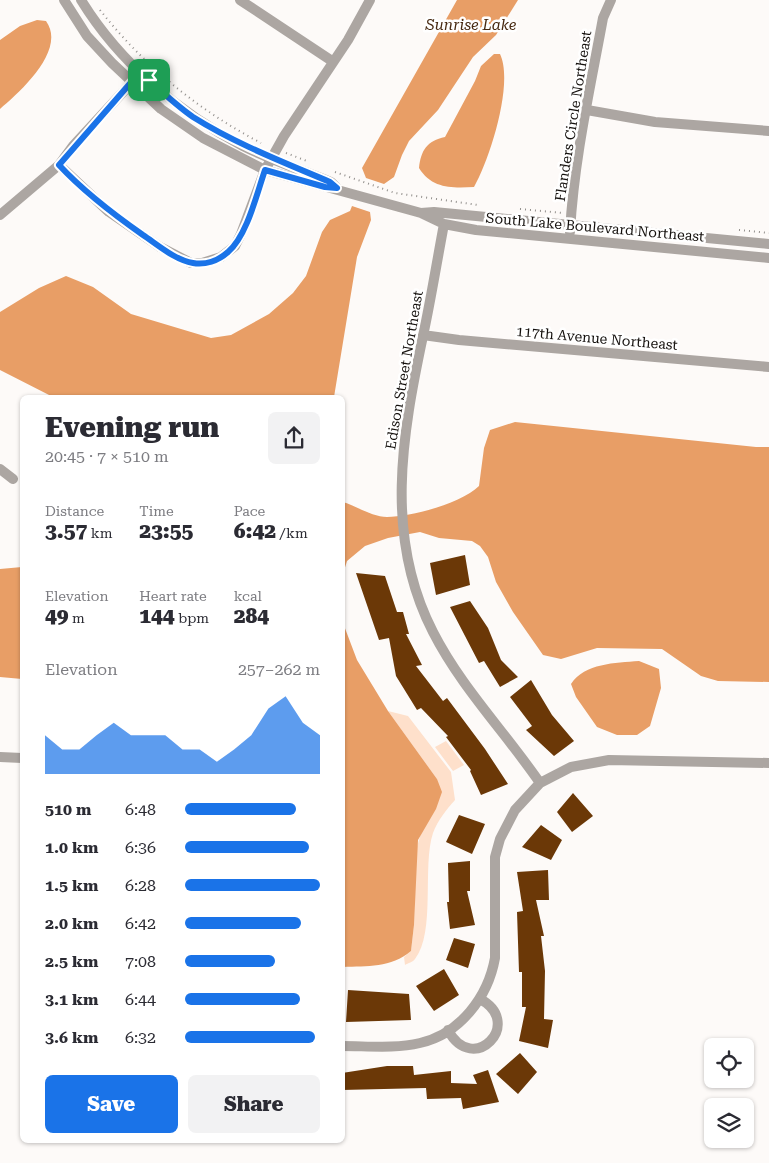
<!DOCTYPE html>
<html lang="en">
<head>
<meta charset="utf-8">
<style>
	body { margin:0; font-family:"Roboto Serif",serif; background:#f2f2f3; color:#2b2b33; height:100vh; display:flex; flex-direction:column; font-size:19px; white-space:nowrap }
	* { box-sizing:border-box; margin:0 }
	p { font-size:16px; color:#7c7c81 }
	.icon { flex:none; width:28px; height:28px; fill:none; stroke:currentColor; stroke-width:2; stroke-linecap:round; stroke-linejoin:round }
	.map { position:relative; flex:1; overflow:hidden }
	.drawer { position:absolute; left:20px; top:395px; width:325px; height:748px; display:flex; flex-direction:column; background:#fff; border-radius:8px; box-shadow:0 1px 4px #0004 }
	.drawer>* { flex:none }
	.tools { position:absolute; left:704px; top:1038px; display:grid; gap:10px }
	.tools a { display:grid; place-items:center; width:50px; height:50px; border-radius:8px; background:#fff; box-shadow:0 1px 4px #0004; font-size:25px }
	.pin { position:absolute; display:grid; place-items:center; width:42px; height:42px; color:#fff; margin:-21px; border-radius:10px; box-shadow:0 2px 8px #0006 }
	.round { display:grid; place-items:center; flex:none; width:52px; height:52px; border-radius:8px; background:#f2f2f3 }
	.head { display:flex; align-items:center; justify-content:space-between; height:85px; padding:0 25px }
	h1 { font-size:28px; font-weight:800; line-height:38px }
	.figures { display:grid; grid-template-columns:repeat(3,1fr); gap:8px; height:85px; padding:5px 25px }
	.figures div { display:grid; align-content:center }
	.figures b { font-size:21px; font-weight:800 }
	.figures small { font-size:14px; font-weight:400 }
	.figures p { font-size:14px }
	.chart { height:140px; padding:10px 25px }
	.chart p { display:flex; justify-content:space-between }
	.chart svg { width:100%; height:90px; margin-top:5px; fill:#1a73e8; opacity:.7 }
	.cta { display:flex; gap:10px; margin-top:auto; padding:10px 25px }
	.cta a { flex:1; height:58px; border-radius:8px; background:#1a73e8; color:#fff; font-size:20px; font-weight:800; line-height:58px; text-align:center }
	.cta a+a { background:#f2f2f3; color:#2b2b33 }
	ul { padding:0 25px; list-style:none; font-size:16px }
	li { display:grid; grid-template-columns:80px 60px 1fr; align-items:center; height:38px }
	li i { height:12px; border-radius:6px; background:#1a73e8 }
	.map>svg:first-child { display:block }
</style>
</head>
<body>
<div class="map">
<svg width="769" height="1163" viewBox="0 0 769 1163">
	<rect width="100%" height="100%" fill="#fdfaf8"/>
	<!-- green -->
	<path fill="#fee0cb" d="M388,711L408,716L451,772L455,800C446,810 438,820 433,833C422,866 436,932 415,959C413,962 408,963 405,965L404,957L411,951L414,925L416,850L437,779Z
		M446,741L464,765L453,771L435,747Z"/>
	<!-- water -->
	<path fill="#e89e66" d="M457,0H518L496,35L473,57L438,110L409,141L402,155L394,177L384,184L366,178L362,168Z
		M37,20L46,21C67,50 20,92 0,109V40L20,26Z
		M494,54H500C514,83 490,159 474,187C452,188 432,189 419,168C421,150 427,141 445,137L475,81L481,66Z
		M352,206L370,212L371,220L357,257L334,397H53L0,370V312L39,288L66,276L93,287L131,314L211,338L231,335L269,314L293,293L306,276L322,232L330,220L350,211Z
		M515,422L756,447H769V682L718,681L701,676L662,649L597,648L561,659L543,655L513,612L496,582L488,557L480,546L472,541L439,538L420,532L388,538L365,546L347,561L343,574V502C356,506 373,517 387,517C411,517 462,503 479,486L484,448L490,430Z
		M22,567V679L0,677V569Z
		M343,623L357,660L388,711L437,779L442,792L436,809L418,840L414,925L411,951C391,968 367,966 343,967Z
		M639,661L659,669L661,688L650,726L637,735H617L597,727L576,697L571,684C585,663 615,663 639,661Z"/>
	<!-- building -->
	<path fill="#6b3807" d="M465,555L470,585L436,595L430,563Z
		M356,573L385,576L397,612H403L409,634H406L422,665L416,666L443,701L447,698L485,749L508,784L481,795L470,771L471,770L446,737L448,736L421,708L417,710L396,676L389,638L379,640Z
		M470,601L488,628L501,660L518,677L500,687L484,661L479,663L450,607Z
		M531,680L552,715L574,741L554,756L526,730L532,726L510,697Z
		M573,793L593,816L572,832L557,812Z
		M459,815L485,824L472,854L446,842Z
		M541,825L562,840L551,860L522,847Z
		M470,861V891H467L475,925L450,929L447,902H449L448,863Z
		M548,870L549,900H536L544,936H541L545,971L544,1019L553,1020L548,1048L519,1041L526,1007H522V972H519L517,912L523,911L517,872Z
		M454,938L475,944L468,968L446,960Z
		M444,969L459,995L434,1011L416,986Z
		M348,990L409,994L411,1020L346,1022Z
		M520,1053L537,1072L518,1094L496,1074Z
		M387,1066H413L414,1075L451,1071V1083L477,1084L473,1075L488,1070L499,1102L463,1109L461,1098L427,1099L426,1088L342,1090V1073Z"/>
	<g fill="none" stroke-linecap="round" stroke-linejoin="round">
		<!-- path -->
		<path stroke="#93908d" stroke-width="2" stroke-dasharray="1 4" stroke-linecap="butt" d="M100,10C144,66 198,110 261,143
			M286,153L307,161
			M335,172L395,193L478,205
			M520,209L563,213
			M739,230L769,233"/>
		<!-- minor -->
		<path stroke="#aca6a2" stroke-width="10" d="M64,0L87,36L112,63L161,109L203,138L265,170L421,213L434,212L769,244
			M81,0C119,62 179,113 243,146C271,160 302,170 331,182L336,187
			M240,0L332,61
			M587,110L655,122L769,131
			M59,165L109,212L160,247L191,263H202L221,257L235,246L241,234L265,170L284,136L348,40L370,0
			M421,213L444,224L476,230L769,258
			M0,215L59,165L73,146L135,79
			M444,224C437,261 431,299 423,336C402,435 384,537 433,632C461,687 505,732 540,783
			M570,232C574,159 590,89 603,18L611,0
			M423,335L459,340L769,367
			M0,469L13,479
			M0,757L22,758
			M448,1030C473,1077 525,1023 480,999
			M342,1046C368,1046 395,1049 420,1043C460,1034 488,997 495,958V857L500,839L515,810L540,783L571,767L609,760L769,763"/>
	</g>
	<g fill="none" stroke-linecap="round" stroke-linejoin="round">
		<!-- route casing -->
		<g stroke="#fff" stroke-width="10">
			<path id="route" d="M140,72C157,87 174,104 193,117C236,144 283,162 330,182L337,188L325,187L265,170C257,193 247,236 228,252C218,261 205,265 193,263C175,260 158,245 143,235C113,214 84,192 59,165Z"/>
		</g>
		<!-- route -->
		<use href="#route" stroke="#1a73e8" stroke-width="6"/>
	</g>
	<g text-anchor="middle" stroke-width="5" stroke-linejoin="round" paint-order="stroke">
		<!-- street labels -->
		<g font-size="14" fill="#14100d" stroke="#fff">
			<text transform="translate(573 116) rotate(-81)" y="5">Flanders Circle Northeast</text>
			<text transform="translate(595 227) rotate(5)" y="5">South Lake Boulevard Northeast</text>
			<text transform="translate(597 338) rotate(5)" y="5">117th Avenue Northeast</text>
			<text transform="translate(404 370) rotate(-80)" y="5">Edison Street Northeast</text>
		</g>
		<!-- water labels -->
		<g font-size="15" font-style="italic" fill="#472911" stroke="#fff">
			<text x="471" y="30">Sunrise Lake</text>
		</g>
	</g>
</svg>
<div class="tools">
<a><svg class="icon" aria-label="locate" viewBox="0 0 24 24"><circle cx="12" cy="12" r="6"/><path d="M12 2v4M12 18v4M2 12h4M18 12h4"/></svg></a>
<a><svg class="icon" aria-label="layers" viewBox="0 0 24 24"><path d="M12 4l9 5-9 5-9-5zM3 14l9 5 9-5"/></svg></a>
</div>
<div class="pin" style="left:149px;top:80px;background:#1e9e55"><svg class="icon" aria-label="arrive" viewBox="0 0 24 24"><path d="M6 21V4h12l-3 4 3 4H6"/></svg></div>
<section class="drawer">
<div class="head"><div><h1>Evening run</h1><p>20:45 · 7 × 510 m</p></div><a class="round"><svg class="icon" aria-label="share" viewBox="0 0 24 24"><path d="M12 15V3M7 8l5-5 5 5M5 13v7h14v-7"/></svg></a></div>
<div class="figures">
<div><p>Distance</p><b>3.57<small> km</small></b></div>
<div><p>Time</p><b>23:55</b></div>
<div><p>Pace</p><b>6:42<small> /km</small></b></div>
</div>
<div class="figures">
<div><p>Elevation</p><b>49<small> m</small></b></div>
<div><p>Heart rate</p><b>144<small> bpm</small></b></div>
<div><p>kcal</p><b>284</b></div>
</div>
<div class="chart"><p><span>Elevation</span>257–262 m</p>
<svg viewBox="0 0 160 44" preserveAspectRatio="none"><path d="M0 44V25L10 32L20 32L30 25L40 19L50 25L60 25L70 25L80 32L90 32L100 38L110 32L120 25L130 12L140 6L150 19L160 25V44z"/></svg>
</div>
<ul>
<li><b>510 m</b>6:48<i style="width:82%"></i></li>
<li><b>1.0 km</b>6:36<i style="width:92%"></i></li>
<li><b>1.5 km</b>6:28<i style="width:100%"></i></li>
<li><b>2.0 km</b>6:42<i style="width:86%"></i></li>
<li><b>2.5 km</b>7:08<i style="width:67%"></i></li>
<li><b>3.1 km</b>6:44<i style="width:85%"></i></li>
<li><b>3.6 km</b>6:32<i style="width:96%"></i></li>
</ul>
<div class="cta"><a>Save</a><a>Share</a></div>
</section>
</div>
</body>
</html>
